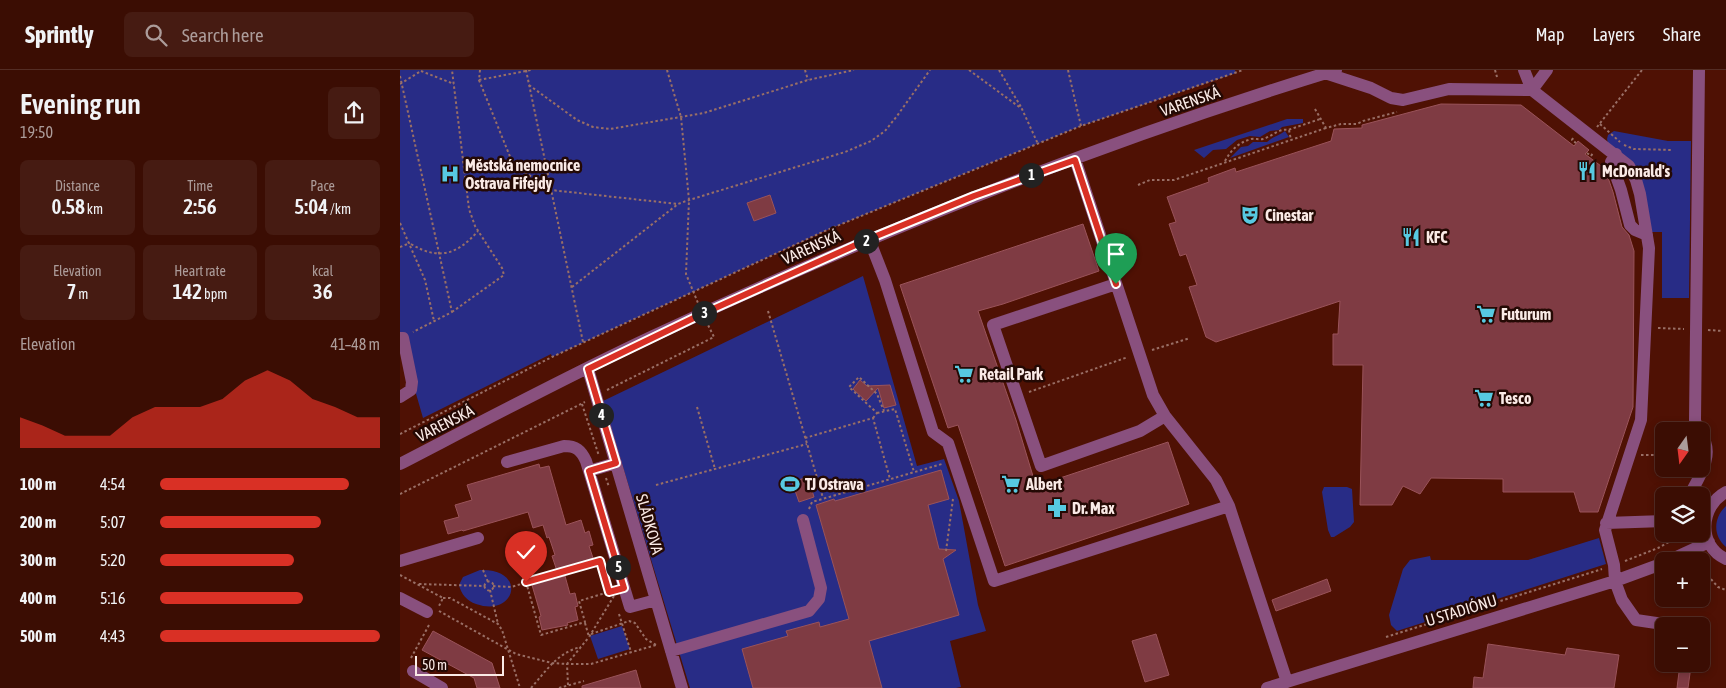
<!DOCTYPE html>
<html lang="en">
<head>
<meta charset="utf-8">
<style>
	body { margin:0; font-family:"Asap Condensed",sans-serif; background:#461b12; color:#f1f3f6; height:100vh; display:flex; flex-direction:column; font-size:19px; white-space:nowrap }
	* { box-sizing:border-box; margin:0 }
	p { font-size:16px; color:#ac9c9a }
	.icon { flex:none; width:28px; height:28px; fill:none; stroke:currentColor; stroke-width:2; stroke-linecap:round; stroke-linejoin:round }
	.map { position:relative; flex:1; overflow:hidden }
	.side { display:flex; flex-direction:column; background:#3b0d03; width:400px }
	.side>* { flex:none }
	.needle { width:32px; rotate:194deg }
	.fabs { position:absolute; left:1255px; top:352px; display:grid; gap:10px }
	.fabs a { display:grid; place-items:center; width:55px; height:55px; border-radius:8px; background:#3b0d03; box-shadow:0 2px 8px #0003,0 0 0 1px #542d25; font-size:25px }
	.scale { position:absolute; left:15px; bottom:12px; width:89px; box-sizing:border-box; padding-left:5px; border:2px solid #faeae6; border-top:0; font-size:14px; line-height:18px; white-space:nowrap; color:#faeae6; -webkit-text-stroke:4px #240904; paint-order:stroke }
	.pin { position:absolute; display:grid; place-items:center; width:42px; height:42px; color:#fff; margin:-51px -21px; border-radius:50% 50% 50% 0; rotate:-45deg; box-shadow:0 0 5px #0007 }
	.pin .icon { rotate:45deg }
	.km { position:absolute; width:25px; height:25px; margin:-12px; border-radius:50%; background:#222; color:#fff; font-size:14px; line-height:25px; text-align:center }
	.round { display:grid; place-items:center; flex:none; width:52px; height:52px; border-radius:8px; background:#461b12 }
	.head { display:flex; align-items:center; justify-content:space-between; height:85px; padding:0 20px }
	h1 { font-size:28px; font-weight:600; line-height:38px }
	.metrics { display:grid; grid-template-columns:repeat(3,1fr); gap:8px; height:85px; padding:5px 20px }
	.metrics div { display:grid; align-content:center; border-radius:8px; background:#461b12; text-align:center }
	.metrics b { font-size:21px; font-weight:600 }
	.metrics small { font-size:14px; font-weight:400 }
	.metrics p { font-size:14px }
	.chart { height:140px; padding:10px 20px }
	.chart p { display:flex; justify-content:space-between }
	.chart svg { width:100%; height:90px; margin-top:5px; fill:#d93025; opacity:.7 }
	ul { padding:0 20px; list-style:none; font-size:16px }
	li { display:grid; grid-template-columns:80px 60px 1fr; align-items:center; height:38px }
	li i { height:12px; border-radius:6px; background:#d93025 }
	header { display:flex; align-items:center; gap:30px; box-sizing:border-box; height:70px; padding:0 25px; background:#3b0d03; border-bottom:1px solid #542d25 }
	header strong { font-size:24px }
	nav { display:flex; gap:28px; margin-inline-start:auto; font-size:18px }
	.search { width:350px; height:45px; background:#461b12; display:flex; align-items:center; gap:12px; box-sizing:border-box; padding:0 18px; border-radius:8px; color:#ac9c9a; font-size:19px }
	main { display:flex; flex:1; min-height:0 }
	.map>svg:first-child { display:block }
</style>
</head>
<body>
<header>
<strong>Sprintly</strong>
<div class="search"><svg class="icon" aria-label="search" viewBox="0 0 24 24"><circle cx="10" cy="10" r="6"/><path d="M15 15l6 6"/></svg>Search here</div>
<nav><a>Map</a><a>Layers</a><a>Share</a></nav>
</header>
<main>
<section class="side">
<div class="head"><div><h1>Evening run</h1><p>19:50</p></div><a class="round"><svg class="icon" aria-label="share" viewBox="0 0 24 24"><path d="M12 15V3M7 8l5-5 5 5M5 13v7h14v-7"/></svg></a></div>
<div class="metrics">
<div><p>Distance</p><b>0.58<small> km</small></b></div>
<div><p>Time</p><b>2:56</b></div>
<div><p>Pace</p><b>5:04<small> /km</small></b></div>
</div>
<div class="metrics">
<div><p>Elevation</p><b>7<small> m</small></b></div>
<div><p>Heart rate</p><b>142<small> bpm</small></b></div>
<div><p>kcal</p><b>36</b></div>
</div>
<div class="chart"><p><span>Elevation</span>41–48 m</p>
<svg viewBox="0 0 160 44" preserveAspectRatio="none"><path d="M0 44V29L10 33L20 38L30 38L40 38L50 29L60 24L70 24L80 24L90 20L100 11L110 6L120 11L130 20L140 24L150 29L160 29V44z"/></svg>
</div>
<ul>
<li><b>100 m</b>4:54<i style="width:86%"></i></li>
<li><b>200 m</b>5:07<i style="width:73%"></i></li>
<li><b>300 m</b>5:20<i style="width:61%"></i></li>
<li><b>400 m</b>5:16<i style="width:65%"></i></li>
<li><b>500 m</b>4:43<i style="width:100%"></i></li>
</ul>
</section>
<div class="map">
<svg width="1326" height="618" viewBox="0 0 1326 618">
	<rect width="100%" height="100%" fill="#4f1104"/>
	<!-- green -->
	<path fill="#282c86" d="M0,0H835L836,3L681,56L427,160L152,287L151,284L23,348L0,268Z
		M887,49H903V53L882,57L879,60L870,61L860,67L850,66L837,70L826,79L813,80L804,88L794,80Z
		M885,61L889,67L830,88L841,77L848,76L853,72H867C873,66 879,66 885,61Z
		M1214,61L1268,71H1291L1289,228H1262V162H1250L1240,106L1208,73L1207,69L1208,65Z
		M463,206L517,396L544,389L559,431L578,535L586,561L550,571L561,617L556,618H290L203,331Z
		M924,417H947L952,419L954,452L950,457L934,467H931L928,460L922,422Z
		M1326,436V477C1312,465 1314,447 1326,436Z
		M1199,468L1206,494L997,561L991,555L989,545L1003,499L1010,490L1030,486L1031,490H1128Z
		M80,500C128,498 116,548 76,534C67,531 61,524 59,515L63,507Z
		M222,556L230,579L198,589L190,566Z"/>
	<!-- building -->
	<path fill="#7f3b43" stroke="#9a535a" d="M1041,34L1121,35L1174,76L1178,71L1189,80L1185,84L1205,99L1213,122L1222,157L1229,165L1234,181L1233,337L1198,442H1180L1174,422H1103V409L1031,408L1020,424L1003,416L992,435H960L963,295H933V264H938L940,231L816,272L806,267L789,217L797,215L786,184L780,186L769,154L776,152L767,127L809,112L808,108L835,98L836,102L931,71L934,59L962,58V55Z
		M370,125L376,143L354,151L347,133Z
		M683,154L699,201L603,234L578,241L616,350L636,416L768,372L789,434L605,496L558,355L548,358L500,215Z
		M460,310L467,316L490,315L496,335L484,338L478,318L466,331L453,319Z
		M139,394L140,398L149,396L166,455L181,450L185,463L189,461L193,475L189,476L193,488L181,492L182,494L157,501L152,486L155,485L149,467L147,468L143,455L133,458L128,442L63,461L62,460L48,464L44,451L59,447L55,435L72,430L67,415Z
		M541,400L549,429L528,435L539,479L556,480L543,489L559,545L469,571L482,618H353L342,579L388,566L386,561L419,552L420,557L449,549L416,435L434,429L435,431Z
		M408,407L414,427L399,432L392,412Z
		M165,506L170,524L175,523L178,536L175,537L178,550L167,553L168,555L142,560L139,547L141,546L132,515Z
		M927,509L931,521L876,541L872,530Z
		M33,561L92,593L100,618H77L74,608L22,580Z
		M756,564L769,605L745,612L732,571Z
		M1088,574L1165,585L1167,578L1219,585L1214,618H1073L1074,607L1083,608Z
		M1280,594L1291,596L1288,618H1277Z
		M236,600L241,618H182V616Z"/>
	<g fill="none" stroke-linecap="round" stroke-linejoin="round">
		<!-- path -->
		<path stroke="#996f66" stroke-width="2" stroke-dasharray="2.5 2.5" stroke-linecap="butt" d="M80,0L79,10L113,94L151,120L278,134
			M126,0L183,272
			M267,0L281,47L289,130L286,204L298,233
			M405,0L408,10
			M569,0L622,39L638,74
			M599,0L621,37
			M668,0L681,56
			M1095,0L1097,7
			M21,1L54,14
			M0,6L52,242L13,262
			M79,10L131,0
			M0,14L21,1
			M129,15L177,50L193,57L210,59L304,43L408,10L454,0
			M915,39L926,58L941,54H957L963,51L997,42
			M1200,54L1220,72
			M1197,57L1242,0
			M889,60L891,70
			M1173,68L1172,70L1176,73
			M1224,75L1234,79L1273,80
			M1187,83L1191,86L1193,83
			M825,91C831,80 838,73 851,69C855,68 859,70 863,69C871,67 879,58 888,60L920,49
			M738,115L750,110H774L926,58
			M0,153L25,210L34,251
			M11,174C39,191 58,184 78,161
			M0,177L10,173
			M172,217L278,134L289,130L445,82L471,71L485,61L497,46L530,0
			M368,241L423,428
			M52,242L104,205L102,198L75,156L69,139L52,0
			M1258,258L1284,259
			M1308,260L1323,261
			M752,280L790,268
			M207,320L314,267L308,255
			M629,322L728,287
			M182,334L199,386
			M297,337L315,399
			M477,343L495,339L514,402
			M473,348L477,343L449,317L459,307L477,324L484,341
			M0,364L152,287L427,160L681,56L843,0
			M405,368L473,348L490,409
			M1241,385H1264
			M206,408L209,417
			M256,415L407,374
			M0,424L185,332
			M409,439L412,432L542,394
			M546,481L553,429
			M1225,491L1258,478L1280,466L1283,470
			M1301,498L1318,517L1326,520
			M83,500L88,512
			M0,505L43,528L38,538
			M84.5 516a4.5 4.5 0 1 1 9 0a4.5 4.5 0 1 1-9 0Z
			M126,512L141,565L185,552L179,531L212,521
			M19,514L84,516
			M93,516L111,517L200,491L209,522
			M90,520L98,554
			M43,528H50L98,554L102,560L120,618
			M39,541L116,584L152,593L167,594L189,567
			M219,544L231,582
			M185,553L189,567L214,526
			M191,564L229,551L235,553L246,569L256,575
			M986,567L1202,499
			M11,588L29,555
			M168,615L167,594H191L256,575
			M131,618C146,601 158,582 181,577
			M159,618L184,611"/>
		<!-- minor -->
		<path stroke="#89507e" stroke-width="12" d="M1124,0L1132,20L1229,96L1236,110L1240,124L1249,178L1241,350L1205,460L1214,495L1215,511L1222,530L1236,550L1263,554L1266,556
			M925,3L971,18L991,28L1003,30L1049,19L1132,20
			M1132,20L1147,0
			M1216,84L1211,92L1221,120L1230,155L1235,160L1247,165
			M675,89L753,325L765,346L816,410L829,436L887,612
			M469,169L485,210L533,362L548,373L594,511L829,436
			M716,214L593,255L641,396L740,361L765,346
			M0,268H3L12,312L11,320L0,327
			M188,299L282,618
			M1298,361L1295,350L1299,0
			M107,392L164,376C176,376 181,380 186,391L230,537L256,530
			M0,394C83,351 166,307 251,267C473,163 701,72 936,0
			M189,401L216,393
			M1326,422C1300,436 1297,476 1326,489
			M1289,426C1298,409 1316,384 1301,365
			M1206,453L1264,451
			M0,491L78,468
			M1268,491L1309,472
			M0,528L27,542
			M271,581L409,541L419,529L421,518L403,450
			M13,601L42,618
			M867,618L1215,511L1264,493"/>
	</g>
	<g fill="none" stroke-linecap="round" stroke-linejoin="round">
		<!-- route casing -->
		<g stroke="#fff" stroke-width="10">
			<path id="route" d="M126,512L200,491L209,522L224,518L189,401L216,393L188,299L302,244L469,169L574,126L675,90L716,214"/>
		</g>
		<!-- route -->
		<use href="#route" stroke="#d93025" stroke-width="6"/>
	</g>
	<!-- icons -->
	<defs>
		<g id="restaurant-bare" transform="scale(1.5)"><path d="M-5-6h1v4h1v-4h1v4h1v-4h1v5L-1.5 .5V6h-2V.5L-5-1ZM5-6V6H3V1.5H1.5Q1.5-4 5-6Z" fill="#57c9e1" stroke="#240904" stroke-width="2.5" paint-order="stroke"/></g>
		<g id="hospital-bare" transform="scale(1.5)"><path d="M-5-5h3v3.5h4V-5h3V5h-3V1.5h-4V5h-3Z" fill="#57c9e1" stroke="#240904" stroke-width="2.5" paint-order="stroke"/></g>
		<g id="theatre-bare" transform="scale(1.5)"><path d="M-5-5.5Q0-4 5-5.5V0Q5 5 0 6Q-5 5-5 0ZM-3.3-2.5H-1v1.5H-3.3ZM1-2.5H3.3v1.5H1ZM-2.8 1Q0 5.5 2.8 1Z" fill="#57c9e1" stroke="#240904" stroke-width="2.5" paint-order="stroke"/></g>
		<g id="supermarket-bare" transform="scale(1.5)"><path d="M-6-5.5h2.5l.6 2H6L4.5 2H-2.5L-4.4-4H-6ZM-1.5 3.2a1.3 1.3 0 1 0 .1 0ZM3 3.2a1.3 1.3 0 1 0 .1 0Z" fill="#57c9e1" stroke="#240904" stroke-width="2.5" paint-order="stroke"/></g>
		<g id="stadium-bare" transform="scale(1.5)"><path d="M0-5a6.5 5 0 1 0 0 10a6.5 5 0 1 0 0-10ZM-3.5-1.8h7v3.6h-7Z" fill="#57c9e1" stroke="#240904" stroke-width="2.5" paint-order="stroke"/></g>
		<g id="pharmacy-bare" transform="scale(1.5)"><path d="M-2-6h4v4h4v4h-4v4h-4v-4h-4v-4h4Z" fill="#57c9e1" stroke="#240904" stroke-width="2.5" paint-order="stroke"/></g>
	</defs>
	<g fill-rule="evenodd">
		<use href="#restaurant-bare" x="1187" y="101"/>
		<use href="#hospital-bare" x="50" y="104"/>
		<use href="#theatre-bare" x="850" y="145"/>
		<use href="#restaurant-bare" x="1011" y="167"/>
		<use href="#supermarket-bare" x="1086" y="244"/>
		<use href="#supermarket-bare" x="564" y="304"/>
		<use href="#supermarket-bare" x="1084" y="328"/>
		<use href="#stadium-bare" x="390" y="414"/>
		<use href="#supermarket-bare" x="611" y="414"/>
		<use href="#pharmacy-bare" x="657" y="438"/>
	</g>
	<g text-anchor="middle" stroke-width="5" stroke-linejoin="round" paint-order="stroke">
		<!-- street labels -->
		<g font-size="16" fill="#faeae6" stroke="#240904">
			<text transform="translate(790 31) rotate(-19)" y="6">VARENSKÁ</text>
			<text transform="translate(411 177) rotate(-24)" y="6">VARENSKÁ</text>
			<text transform="translate(45 353) rotate(-27)" y="6">VARENSKÁ</text>
			<text transform="translate(250 454) rotate(74)" y="6">SLÁDKOVA</text>
			<text transform="translate(1061 540) rotate(-17)" y="6">U STADIÓNU</text>
		</g>
		<!-- poi labels -->
		<g font-size="16" font-weight="bold" fill="#faeae6" stroke="#240904" text-anchor="start">
			<text x="65" y="101">Městská nemocnice<tspan x="65" dy="18">Ostrava Fifejdy</tspan></text>
			<text x="1202" y="107">McDonald's</text>
			<text x="865" y="151">Cinestar</text>
			<text x="1026" y="173">KFC</text>
			<text x="1101" y="250">Futurum</text>
			<text x="579" y="310">Retail Park</text>
			<text x="1099" y="334">Tesco</text>
			<text x="405" y="420">TJ Ostrava</text>
			<text x="626" y="420">Albert</text>
			<text x="672" y="444">Dr. Max</text>
		</g>
	</g>
</svg>
<div class="fabs">
<a><svg class="needle" viewBox="-14 -14 28 28"><path d="M0-13l5 13h-10z" fill="#e53935"/><path d="M0 13l5-13h-10z" fill="#ac9c9a"/></svg></a>
<a><svg class="icon" aria-label="layers" viewBox="0 0 24 24"><path d="M12 4l9 5-9 5-9-5zM3 14l9 5 9-5"/></svg></a>
<a>+</a>
<a>−</a>
</div>
<div class="scale">50 m</div>
<div class="pin" style="left:716px;top:214px;background:#1e9e55"><svg class="icon" aria-label="arrive" viewBox="0 0 24 24"><path d="M6 21V4h12l-3 4 3 4H6"/></svg></div>
<div class="pin" style="left:126px;top:512px;background:#d93025"><svg class="icon" aria-label="check" viewBox="0 0 24 24"><path d="M5 12l5 5 9-10"/></svg></div>
<b class="km" style="left:631px;top:105px">1</b>
<b class="km" style="left:466px;top:171px">2</b>
<b class="km" style="left:304px;top:243px">3</b>
<b class="km" style="left:201px;top:345px">4</b>
<b class="km" style="left:218px;top:497px">5</b>
</div>
</main>
</body>
</html>
